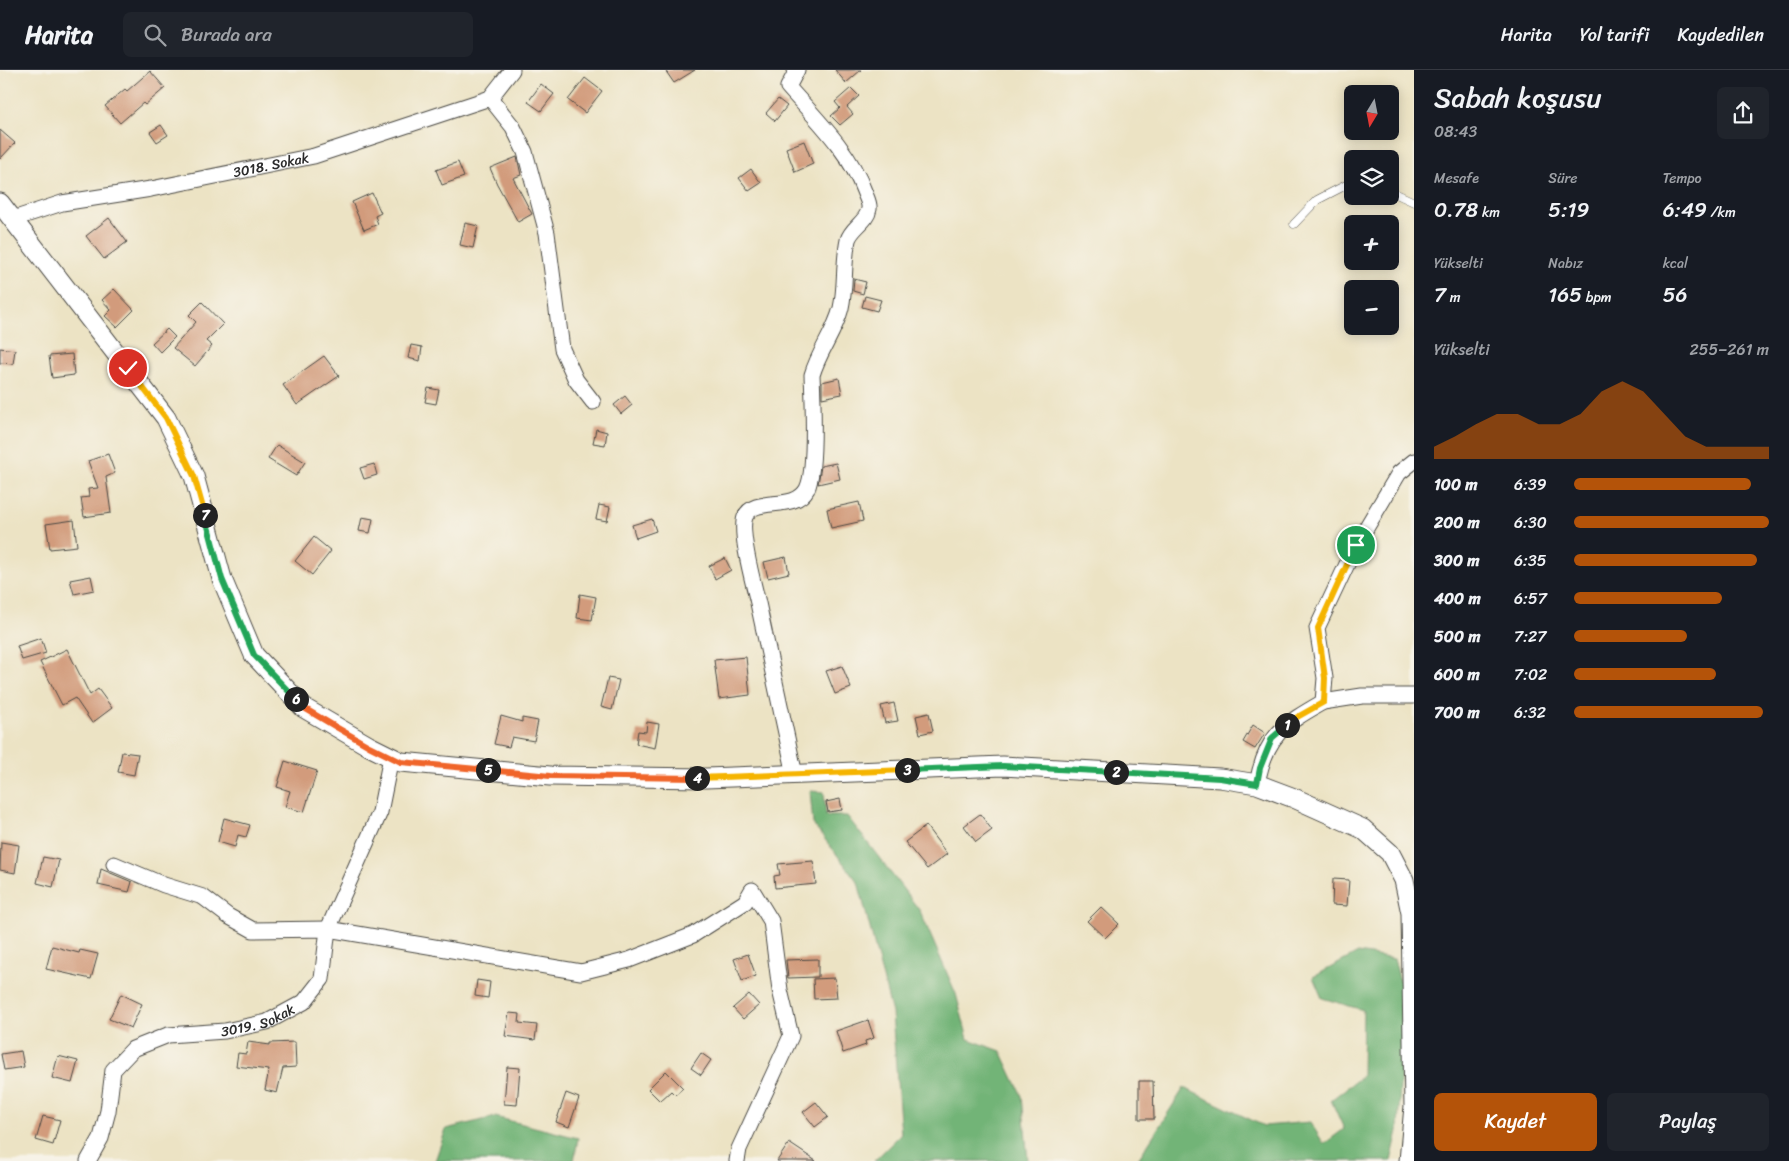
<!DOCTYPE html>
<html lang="tr">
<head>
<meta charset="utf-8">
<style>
	body { margin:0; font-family:Sriracha,sans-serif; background:#20242c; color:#f1f3f6; height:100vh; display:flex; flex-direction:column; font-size:19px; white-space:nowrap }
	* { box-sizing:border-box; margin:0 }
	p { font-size:16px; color:#9ea1a6 }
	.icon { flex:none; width:28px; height:28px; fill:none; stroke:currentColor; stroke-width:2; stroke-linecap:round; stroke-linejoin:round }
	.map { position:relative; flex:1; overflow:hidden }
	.drawer { display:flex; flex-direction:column; background:#171b24; width:375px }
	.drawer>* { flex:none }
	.needle { width:32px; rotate:190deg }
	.tools { position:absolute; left:1344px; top:15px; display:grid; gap:10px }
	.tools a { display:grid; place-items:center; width:55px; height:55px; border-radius:8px; background:#171b24; box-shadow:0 2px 12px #0003; font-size:25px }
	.pin { position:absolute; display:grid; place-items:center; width:42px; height:42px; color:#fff; margin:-21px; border:2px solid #fff; border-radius:50%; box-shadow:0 1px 5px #0007 }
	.km { position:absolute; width:25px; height:25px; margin:-12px; border-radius:50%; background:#222; color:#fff; font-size:14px; line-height:25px; text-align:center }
	.round { display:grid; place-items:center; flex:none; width:52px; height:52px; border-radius:8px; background:#20242c }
	.headline { display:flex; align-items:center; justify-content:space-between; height:85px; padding:0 20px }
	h1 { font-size:28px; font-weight:600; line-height:38px }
	.figures { display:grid; grid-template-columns:repeat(3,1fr); gap:8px; height:85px; padding:5px 20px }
	.figures div { display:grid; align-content:center }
	.figures b { font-size:21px; font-weight:600 }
	.figures small { font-size:14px; font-weight:400 }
	.figures p { font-size:14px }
	.chart { height:140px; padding:10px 20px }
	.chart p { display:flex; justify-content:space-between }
	.chart svg { width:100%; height:90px; margin-top:5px; fill:#b45309; opacity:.7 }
	.action { display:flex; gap:10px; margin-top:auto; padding:10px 20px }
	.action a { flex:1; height:58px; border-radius:8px; background:#b45309; color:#fff; font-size:20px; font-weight:600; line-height:58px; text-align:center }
	.action a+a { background:#20242c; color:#f1f3f6 }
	ul { padding:0 20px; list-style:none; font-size:16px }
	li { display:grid; grid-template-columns:80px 60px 1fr; align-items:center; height:38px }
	li i { height:12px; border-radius:6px; background:#b45309 }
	header { display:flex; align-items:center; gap:30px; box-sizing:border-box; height:70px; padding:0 25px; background:#171b24; border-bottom:1px solid #363941 }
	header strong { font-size:24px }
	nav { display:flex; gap:28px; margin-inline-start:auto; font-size:18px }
	.search { width:350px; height:45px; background:#20242c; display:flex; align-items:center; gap:12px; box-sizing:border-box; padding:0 18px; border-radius:8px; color:#9ea1a6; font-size:19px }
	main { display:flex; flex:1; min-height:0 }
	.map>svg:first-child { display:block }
</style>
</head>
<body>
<header>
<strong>Harita</strong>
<div class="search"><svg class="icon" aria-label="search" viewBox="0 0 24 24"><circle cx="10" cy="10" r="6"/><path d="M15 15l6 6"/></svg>Burada ara</div>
<nav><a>Harita</a><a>Yol tarifi</a><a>Kaydedilen</a></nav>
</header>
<main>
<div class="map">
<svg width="1414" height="1091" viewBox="0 0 1414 1091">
	<rect width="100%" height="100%" fill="#f7f3e8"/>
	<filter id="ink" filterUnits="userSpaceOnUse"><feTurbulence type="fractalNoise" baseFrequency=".02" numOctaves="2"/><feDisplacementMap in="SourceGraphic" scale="10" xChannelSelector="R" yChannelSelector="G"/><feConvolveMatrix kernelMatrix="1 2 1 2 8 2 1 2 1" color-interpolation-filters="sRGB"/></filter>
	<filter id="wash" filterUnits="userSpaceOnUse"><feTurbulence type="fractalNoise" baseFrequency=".0096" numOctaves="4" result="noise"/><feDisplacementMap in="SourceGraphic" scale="20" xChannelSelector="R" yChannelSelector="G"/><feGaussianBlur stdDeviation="1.12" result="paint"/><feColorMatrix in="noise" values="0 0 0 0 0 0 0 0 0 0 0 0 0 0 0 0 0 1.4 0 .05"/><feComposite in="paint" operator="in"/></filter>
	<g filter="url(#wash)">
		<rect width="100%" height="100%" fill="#ece3c4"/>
		<!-- forest -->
		<path fill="#72b477" stroke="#4e7051" d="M810,721L824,722L826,746H847L920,841L956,924L968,969L1001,981L1022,1026L1028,1091H874L901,1064L892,943L858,812L813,754Z
			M1358,883L1394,889L1404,926L1398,1061L1391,1091H1137L1184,1018L1264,1056L1310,1052L1324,1074L1344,1059L1331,1030L1362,1006L1363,940L1322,928L1313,907Z
			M495,1047L578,1068L574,1091H435L446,1059Z"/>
		<g id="blocks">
			<!-- building -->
			<path fill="#d29b7c" d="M665,0H695L674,13Z
				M835,0H861L846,13Z
				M150,1L165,18L145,35L143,33L120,53L105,36L125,19L127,21Z
				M585,8L602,21L585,43L568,30Z
				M541,14L554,24L541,41L528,32Z
				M851,18L859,26L847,37L853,44L840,55L831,46L840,38L835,32Z
				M778,29L787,36L775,51L766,43Z
				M161,55L168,65L157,72L150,62Z
				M0,60L15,73L0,89Z
				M804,71L813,94L795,102L786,78Z
				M517,87L521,105L513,108L532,144L518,152L497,114L490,98Z
				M458,92L464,107L442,115L436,100Z
				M751,99L761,113L749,121L739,108Z
				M372,123L381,143L375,146L378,154L364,160L352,132Z
				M109,148L127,172L104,189L86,166Z
				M465,153L478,156L473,178L460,175Z
				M854,209L866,212L863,224L853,221Z
				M114,219L134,240L117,257L105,246L111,240L102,230Z
				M865,226L881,230L877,241L862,237Z
				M202,232L223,254L206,271L212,276L195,296L173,278L196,252L189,245Z
				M167,259L175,267L160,282L152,273Z
				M411,275L422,277L420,291L408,288Z
				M0,278L15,280L13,294L0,293Z
				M72,284L74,305L52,308L49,286Z
				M324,286L339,306L297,335L283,315Z
				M839,308L842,324L822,328V312Z
				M428,318L439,320L436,334L425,332Z
				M625,326L632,335L621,344L614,335Z
				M596,359L607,362L605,375L593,373Z
				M277,375L305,392L296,406L268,389Z
				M108,384L115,403L106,407L111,443L84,447L81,428L89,427L88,419L98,418L88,391Z
				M836,393L840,409L818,414L821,396Z
				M374,394L377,405L364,409L360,398Z
				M859,432L863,451L831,458L827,439Z
				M599,435L610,437L607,451L596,449Z
				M362,447L373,449L370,463L359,461Z
				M652,449L656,461L636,468L632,455Z
				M74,450L77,476L50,479L46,454Z
				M314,467L331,481L312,505L295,491Z
				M786,487L789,503L768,508L764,492Z
				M725,488L731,500L715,509L709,496Z
				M91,506L94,520L74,524L70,510Z
				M580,524L596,527L592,550L577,548Z
				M41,568L46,583L22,590L17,576Z
				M67,579L90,625L98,619L112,638L92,653L75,628L62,635L40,592Z
				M746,587L750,625L719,629L714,590Z
				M842,596L851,618L835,624L826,601Z
				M608,608L619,610L612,640L601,637Z
				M894,633L898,651L885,653L881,636Z
				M929,643L933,661L920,664L916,646Z
				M501,646L522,652V648L538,651L534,671L512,667L509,677L494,674Z
				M647,652L659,654L655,678L636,674L638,661L646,662Z
				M1253,655L1265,663L1255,679L1243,672Z
				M122,682L138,684L134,705L118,702Z
				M285,691L317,701L304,742L285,737L290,721L277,717Z
				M840,729L842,740L828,742L826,732Z
				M980,744L992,760L976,772L964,756Z
				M224,748L250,755L246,767L238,765L235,777L218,772Z
				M926,756L947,784L927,799L905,772Z
				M1,772L19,775L15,803L0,800Z
				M43,787L59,790L53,817L37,813Z
				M813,791L816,814L775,818L774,806L780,805L778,794Z
				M101,799L132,812L129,822L98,815Z
				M1333,809L1349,810L1347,836L1332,835Z
				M1101,837L1119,854L1105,868L1087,851Z
				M52,876L79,883L80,880L98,884L91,909L46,899Z
				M748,884L756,906L742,911L734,889Z
				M818,889V907L788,908L786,890Z
				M835,908L837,928L814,929L813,909Z
				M477,910L490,912L488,928L475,926Z
				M121,924L142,934L131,958L109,949Z
				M749,924L759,935L743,949L733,938Z
				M509,943L520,944L519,953L537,955L535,970L505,966Z
				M868,950L874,968L865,971L866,975L843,983L836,961Z
				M248,972L270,975V973L295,972L296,997L283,998L277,1023L265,1020L269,1000L236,996L238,983L246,984Z
				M21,981L24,997L4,1000L1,984Z
				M701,983L711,990L701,1005L691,998Z
				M58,986L78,991L72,1013L52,1008Z
				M507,997L520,998L517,1035L504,1034Z
				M666,1001L683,1018L675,1025L671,1021L660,1031L648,1019Z
				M1139,1011H1153L1154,1049H1139Z
				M566,1023L579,1028L569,1057L556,1052Z
				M816,1032L828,1047L815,1057L803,1042Z
				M43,1046L60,1050L53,1075L36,1070Z
				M789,1073L816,1091H777Z"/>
		</g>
	</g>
	<g filter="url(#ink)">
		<use href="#blocks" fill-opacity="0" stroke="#484742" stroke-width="1"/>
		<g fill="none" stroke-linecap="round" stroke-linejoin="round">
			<!-- service casing -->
			<g stroke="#484742" stroke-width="9">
				<path id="service" d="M1390,121L1414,132
					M1294,154L1317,130L1348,114L1352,115"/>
			</g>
			<!-- minor casing -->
			<g stroke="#484742" stroke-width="17">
				<g id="minor">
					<path d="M490,28L513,57L525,82L547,163L562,279L576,310L593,332"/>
					<path id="s1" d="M13,149L62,133L151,119L314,86L490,28L512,0"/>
					<path d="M1323,632L1362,626H1414"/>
					<path d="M795,705C783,648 770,591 758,533C754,515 739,463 745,447C754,425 794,443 807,419C816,401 813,327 812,305C819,281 835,262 841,238C846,216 843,193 848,170C851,158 867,152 869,139C870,133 866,127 864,121C849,80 816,49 788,17L797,0"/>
					<path d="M1257,714C1266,665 1283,655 1323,632L1325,608L1317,558L1356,475L1399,403L1414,391"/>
					<path d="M114,794L164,815L203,827L228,846L253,860L328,859L581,902L629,890L693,865L745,832L752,820L771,851L780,920L791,966L739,1079L737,1091"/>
					<path id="s2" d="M88,1091L101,1068L108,1041L113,1000L133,979L168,965L225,961L267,952L304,932L322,909L328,859L380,742L391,687"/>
				</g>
			</g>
			<!-- tertiary casing -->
			<g stroke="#484742" stroke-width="21">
				<path id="tertiary" d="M0,133L166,348L194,406L222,509L254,585L304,638L369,676L401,692L550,706L706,708L1003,696L1220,708L1257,714L1294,728L1363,759L1390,783L1404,810L1411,843L1414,1036L1409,1091"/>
			</g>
			<!-- service -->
			<use href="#service" stroke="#fff" stroke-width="8"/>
			<!-- minor -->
			<use href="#minor" stroke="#fff" stroke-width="15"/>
			<!-- tertiary -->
			<use href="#tertiary" stroke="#fff" stroke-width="19"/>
		</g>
	</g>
	<g fill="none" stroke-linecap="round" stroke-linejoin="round" filter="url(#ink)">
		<!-- split-1 casing -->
		<g stroke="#fff" stroke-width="10">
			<path id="split-1" d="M1287,655L1292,650L1324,632L1325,608L1318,558L1356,475"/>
		</g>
		<!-- split-2 casing -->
		<g stroke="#fff" stroke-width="10">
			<path id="split-2" d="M1116,702L1220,708L1257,714L1260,698L1272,668L1287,655"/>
		</g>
		<!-- split-3 casing -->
		<g stroke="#fff" stroke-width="10">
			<path id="split-3" d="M907,700L1003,696L1116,702"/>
		</g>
		<!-- split-4 casing -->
		<g stroke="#fff" stroke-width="10">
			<path id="split-4" d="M697,708L907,700"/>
		</g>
		<!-- split-5 casing -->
		<g stroke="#fff" stroke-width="10">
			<path id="split-5" d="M488,700L550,706L697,708"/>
		</g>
		<!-- split-6 casing -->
		<g stroke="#fff" stroke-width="10">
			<path id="split-6" d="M296,629L304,638L336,657L369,676L401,692L488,700"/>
		</g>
		<!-- split-7 casing -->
		<g stroke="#fff" stroke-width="10">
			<path id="split-7" d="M205,445L222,509L254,585L296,629"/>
		</g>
		<!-- split-8 casing -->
		<g stroke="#fff" stroke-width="10">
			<path id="split-8" d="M128,298L166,348L194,406L205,445"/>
		</g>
		<!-- split-1 -->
		<use href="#split-1" stroke="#f5b400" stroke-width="6"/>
		<!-- split-2 -->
		<use href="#split-2" stroke="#22a559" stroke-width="6"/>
		<!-- split-3 -->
		<use href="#split-3" stroke="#22a559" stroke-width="6"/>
		<!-- split-4 -->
		<use href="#split-4" stroke="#f5b400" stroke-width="6"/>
		<!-- split-5 -->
		<use href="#split-5" stroke="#f0652b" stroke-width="6"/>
		<!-- split-6 -->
		<use href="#split-6" stroke="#f0652b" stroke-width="6"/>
		<!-- split-7 -->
		<use href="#split-7" stroke="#22a559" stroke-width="6"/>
		<!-- split-8 -->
		<use href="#split-8" stroke="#f5b400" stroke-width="6"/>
	</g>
	<g text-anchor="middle" stroke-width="5" stroke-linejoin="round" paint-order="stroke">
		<!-- street labels -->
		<g font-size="14" fill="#2b2b2b" stroke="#f7f3e8">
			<text dy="5" stroke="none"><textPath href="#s1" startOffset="264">3018. Sokak</textPath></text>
			<text dy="5" stroke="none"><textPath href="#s2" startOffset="254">3019. Sokak</textPath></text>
		</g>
	</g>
</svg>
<div class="tools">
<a><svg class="needle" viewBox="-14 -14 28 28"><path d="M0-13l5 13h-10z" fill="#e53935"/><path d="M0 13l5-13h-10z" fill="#9ea1a6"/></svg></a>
<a><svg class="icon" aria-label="layers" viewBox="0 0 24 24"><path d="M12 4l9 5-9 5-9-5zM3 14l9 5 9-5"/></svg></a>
<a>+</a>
<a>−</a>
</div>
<div class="pin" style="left:1356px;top:475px;background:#1e9e55"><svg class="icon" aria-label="arrive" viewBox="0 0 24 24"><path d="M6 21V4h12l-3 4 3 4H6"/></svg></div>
<div class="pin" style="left:128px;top:298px;background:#d93025"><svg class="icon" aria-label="check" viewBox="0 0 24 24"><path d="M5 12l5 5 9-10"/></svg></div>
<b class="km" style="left:1287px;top:655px">1</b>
<b class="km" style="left:1116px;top:702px">2</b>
<b class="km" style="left:907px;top:700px">3</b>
<b class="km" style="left:697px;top:708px">4</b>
<b class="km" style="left:488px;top:700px">5</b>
<b class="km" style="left:296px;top:629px">6</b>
<b class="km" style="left:205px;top:445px">7</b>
</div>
<section class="drawer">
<div class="headline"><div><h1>Sabah koşusu</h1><p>08:43</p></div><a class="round"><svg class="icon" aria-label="share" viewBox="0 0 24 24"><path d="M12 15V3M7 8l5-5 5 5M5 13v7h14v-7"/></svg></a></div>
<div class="figures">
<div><p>Mesafe</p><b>0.78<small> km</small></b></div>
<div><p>Süre</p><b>5:19</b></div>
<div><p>Tempo</p><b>6:49<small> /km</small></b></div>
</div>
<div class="figures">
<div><p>Yükselti</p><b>7<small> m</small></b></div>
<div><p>Nabız</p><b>165<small> bpm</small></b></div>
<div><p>kcal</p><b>56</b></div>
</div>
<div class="chart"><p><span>Yükselti</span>255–261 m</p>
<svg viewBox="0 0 160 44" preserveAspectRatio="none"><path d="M0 44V38L10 33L20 27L30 22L40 22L50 27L60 27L70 22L80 11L90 6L100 11L110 22L120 33L130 38L140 38L150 38L160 38V44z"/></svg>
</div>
<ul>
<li><b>100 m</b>6:39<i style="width:91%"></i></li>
<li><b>200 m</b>6:30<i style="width:100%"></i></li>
<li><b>300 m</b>6:35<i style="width:94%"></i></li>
<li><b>400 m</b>6:57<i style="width:76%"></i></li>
<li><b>500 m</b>7:27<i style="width:58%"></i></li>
<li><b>600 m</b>7:02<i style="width:73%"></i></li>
<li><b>700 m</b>6:32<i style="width:97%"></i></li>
</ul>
<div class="action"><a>Kaydet</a><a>Paylaş</a></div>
</section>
</main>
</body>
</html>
